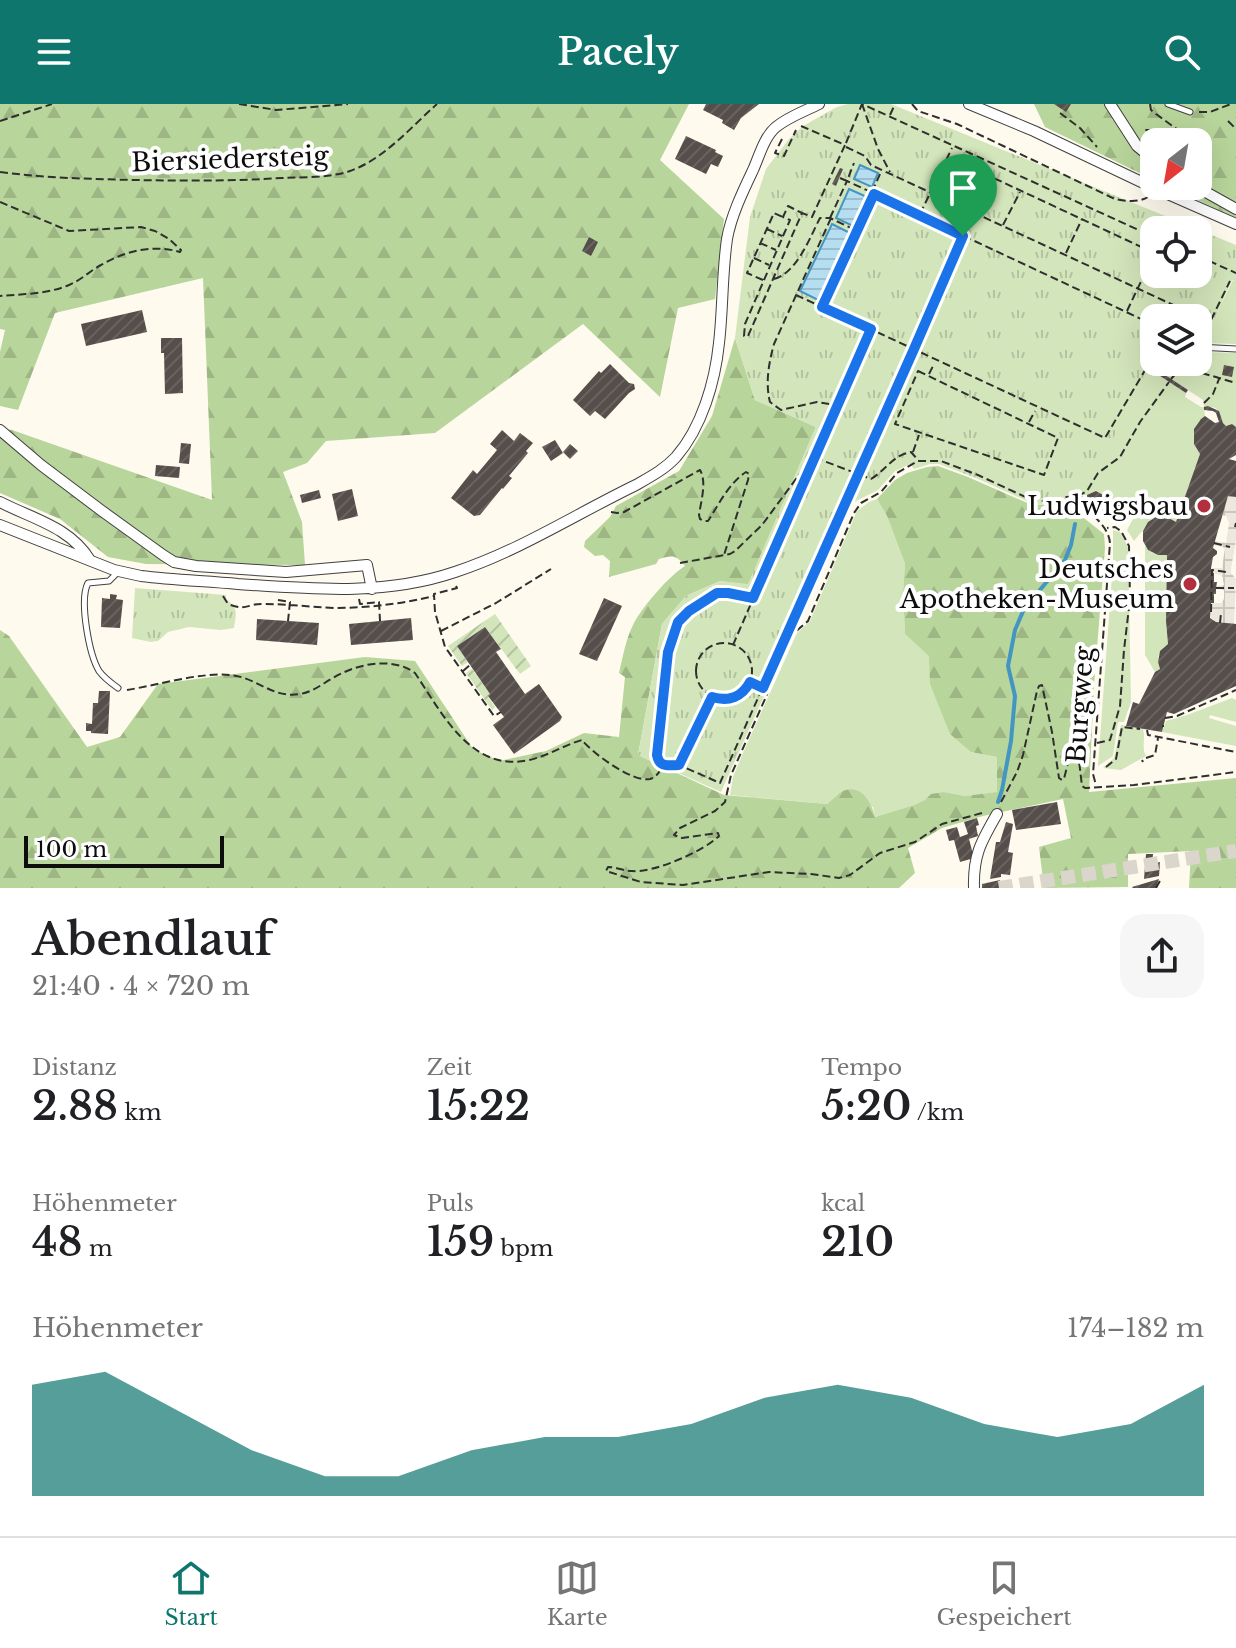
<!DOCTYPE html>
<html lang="de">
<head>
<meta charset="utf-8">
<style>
	body { margin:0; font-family:"Libre Baskerville",serif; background:#f6f6f6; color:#202124; height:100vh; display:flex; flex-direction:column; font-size:30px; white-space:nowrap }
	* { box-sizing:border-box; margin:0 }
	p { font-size:26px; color:#757577 }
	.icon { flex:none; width:44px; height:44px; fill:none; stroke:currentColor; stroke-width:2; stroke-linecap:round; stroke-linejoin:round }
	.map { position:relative; height:784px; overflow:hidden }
	.drawer { display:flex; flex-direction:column; background:#fff; flex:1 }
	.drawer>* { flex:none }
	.needle { width:52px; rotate:211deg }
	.controls { position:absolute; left:1140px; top:24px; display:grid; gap:16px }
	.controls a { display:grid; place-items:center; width:72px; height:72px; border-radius:16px; background:#fff; box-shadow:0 8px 32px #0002; font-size:40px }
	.scale { position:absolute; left:24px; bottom:20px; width:200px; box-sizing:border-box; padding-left:8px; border:4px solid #0d0d0d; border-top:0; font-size:22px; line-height:28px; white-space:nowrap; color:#0d0d0d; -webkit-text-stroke:6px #fff; paint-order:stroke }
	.pin { position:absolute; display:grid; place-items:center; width:68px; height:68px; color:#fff; margin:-82px -34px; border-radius:50% 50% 50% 0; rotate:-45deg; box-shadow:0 0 8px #0007 }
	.pin .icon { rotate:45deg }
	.round { display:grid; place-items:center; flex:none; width:84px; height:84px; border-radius:24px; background:#f6f6f6 }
	.overview { display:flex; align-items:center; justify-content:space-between; height:136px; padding:0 32px }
	h1 { font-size:44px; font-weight:600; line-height:60px }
	.stats { display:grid; grid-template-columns:repeat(3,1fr); gap:12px; height:136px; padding:8px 32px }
	.stats div { display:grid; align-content:center }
	.stats b { font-size:40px; font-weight:600 }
	.stats small { font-size:22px; font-weight:400 }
	.stats p { font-size:22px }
	.chart { height:224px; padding:16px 32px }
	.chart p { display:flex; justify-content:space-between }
	.chart svg { width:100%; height:144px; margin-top:8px; fill:#0f766e; opacity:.7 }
	header { display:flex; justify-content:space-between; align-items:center; height:104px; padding:0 32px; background:#0f766e; color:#fff; font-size:36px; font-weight:600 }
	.tab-bar { display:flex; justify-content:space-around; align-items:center; height:112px; border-top:2px solid #e0e0e0; background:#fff; font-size:22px; color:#757577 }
	.tab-bar a { display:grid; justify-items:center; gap:4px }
	.tab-bar .current { color:#0f766e }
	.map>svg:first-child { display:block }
</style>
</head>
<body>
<header><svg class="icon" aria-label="menu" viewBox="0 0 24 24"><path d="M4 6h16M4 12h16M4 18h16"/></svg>Pacely<svg class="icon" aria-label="search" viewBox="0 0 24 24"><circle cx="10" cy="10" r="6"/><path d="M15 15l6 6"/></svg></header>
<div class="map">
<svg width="1236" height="784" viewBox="0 0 1236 784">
	<defs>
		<pattern id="forest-firs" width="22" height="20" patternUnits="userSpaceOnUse" patternTransform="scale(2)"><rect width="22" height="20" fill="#b8d59b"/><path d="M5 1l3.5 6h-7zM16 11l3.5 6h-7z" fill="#9db684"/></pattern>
		<pattern id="park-tufts" width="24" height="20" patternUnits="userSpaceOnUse" patternTransform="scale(2)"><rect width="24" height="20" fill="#d3e5ba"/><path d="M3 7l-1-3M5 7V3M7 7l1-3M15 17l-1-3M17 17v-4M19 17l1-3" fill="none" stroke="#b4c39f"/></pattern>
		<pattern id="garden-furrows" width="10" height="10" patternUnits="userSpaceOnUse" patternTransform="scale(2)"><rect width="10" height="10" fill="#d3e5ba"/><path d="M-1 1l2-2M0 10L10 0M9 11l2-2" fill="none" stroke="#b4c39f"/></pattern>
		<pattern id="plaza-grid" width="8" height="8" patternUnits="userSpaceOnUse" patternTransform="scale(2)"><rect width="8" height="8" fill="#ede8de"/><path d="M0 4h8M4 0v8" fill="none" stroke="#cac6bd"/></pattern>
		<pattern id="water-rules" width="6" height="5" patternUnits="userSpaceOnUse" patternTransform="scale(2)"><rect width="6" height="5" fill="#b6def1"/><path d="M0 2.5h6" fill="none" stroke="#9bbdcd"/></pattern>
		<pattern id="building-hatch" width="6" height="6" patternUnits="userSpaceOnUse" patternTransform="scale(2)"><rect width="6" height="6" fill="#554e4a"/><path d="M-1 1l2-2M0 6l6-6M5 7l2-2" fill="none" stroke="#686360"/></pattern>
	</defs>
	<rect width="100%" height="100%" fill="#fefaee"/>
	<!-- grass -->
	<path fill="#d3e5ba" d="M1233,176L1236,177V240L1204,239L1198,216L1211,221Z
		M1207,248L1236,249V323L1232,320L1226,322C1217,313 1224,301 1204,303L1205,312C1192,322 1190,336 1200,350L1176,418L1167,413L1152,415L1134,437L1127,426L1138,406L1130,401L1128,404L1097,387L1087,391H1080L1151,266L1186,289L1185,293L1201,303H1204L1203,296L1153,263L1157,258L1205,256Z
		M877,395L887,412L905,460L903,488L905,530L930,552L931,581L971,648L997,653L998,688L965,692L944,688L914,701L875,713L873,703L838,690L827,700L730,691L733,673L743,649L797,529L810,517L857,407L869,398Z
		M1113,426L1120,428L1128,443L1131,598L1124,618H1118L1113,652L1098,662L1113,458Z
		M1145,442L1152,449L1167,451L1166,517L1168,540C1158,547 1156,554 1160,565L1155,568L1145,551Z
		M1232,594L1236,596V618L1210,611L1209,614L1236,622V642L1162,628L1166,617L1187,611Z
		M1121,621L1143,625C1146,635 1141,643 1146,652L1121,666L1103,664L1114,654Z"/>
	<!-- forest -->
	<path fill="url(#forest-firs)" d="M0,0H689L660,56L724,115L715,195L678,204L660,293L583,220L435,329L326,337L307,359L283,368L302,418L305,461L146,460L108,453L60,415L0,389V325L12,326L212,396L203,174L55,209L18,306L0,302V248L5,226L0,225Z
		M1034,0H1236V114L1167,82H1198V38H1154V76L1045,23Z
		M735,234L755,296L816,323L748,481L720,477L686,492L662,520L638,651L724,691L827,700C832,696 837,690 843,687C861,679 872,699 875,713L914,701L925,696L931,690L944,688L965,692L997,688V653L971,648L950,630L930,580L929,552L905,530L903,488L905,460L887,412L877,395L895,376L907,369L927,363L938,362L968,373L1032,401L1065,399L1104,430L1105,444L1094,582L1089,688L1236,674V784H1189L1191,747L1128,750V783L1044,784L1039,743L1071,734L1063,695L983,712L942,724L908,744L915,769L899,784H0V526L9,532L87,643L120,633L158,580L365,553L415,557L473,645L499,657L546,647L584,629L619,633L625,573L619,569C623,552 626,534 634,519C644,501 668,473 685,462C677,451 672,451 659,455L656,460L609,473L610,457L603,451L595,452L584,443L585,437L610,413L616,402L679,367L712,312Z"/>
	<!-- park -->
	<path fill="url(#park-tufts)" fill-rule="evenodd" d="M848,0H891L1236,141V177L1232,176L1211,222L1205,257L1198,256V214H1154V258H1157L1109,341L1077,402L1063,397L1037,401L1029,398L976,374L939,360H930L914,365L910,360L895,367L878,386L850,400L721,688L638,651L662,520L686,492L720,477L748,480L816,323L755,296L735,234L750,113L766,65L789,35L803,22L837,3ZM1154,126H1198V170H1154Z
		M135,484L226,491V495C239,505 236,509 234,524L221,526L189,523L168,528L158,537L151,538L132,534Z"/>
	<!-- garden -->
	<path fill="url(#garden-furrows)" d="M495,510L531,562L520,570L485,523L457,542L468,558L462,562L448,542Z
		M472,565L490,590L488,593L495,603L492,606L466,569Z"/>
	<!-- plaza -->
	<path fill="url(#plaza-grid)" d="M1228,392L1236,393V436L1231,465V469L1236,475L1234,520L1216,518L1211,514V499H1221L1224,495V486L1216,485V482L1224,481L1222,471L1211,469V464H1222L1225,444L1214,441L1215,437L1226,439L1229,419L1226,412L1222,411Z"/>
	<!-- water -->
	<path fill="url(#water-rules)" stroke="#4396c2" stroke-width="2" d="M860,61L878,69L872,83L854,75Z
		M849,85L867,93L853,122L836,114Z
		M832,120L850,129L818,196L800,187Z"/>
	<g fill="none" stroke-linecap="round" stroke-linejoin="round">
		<!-- stream -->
		<path stroke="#4396c2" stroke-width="4" d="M998,698L1002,686L1011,637L1015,592L1008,562L1015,526L1024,505L1065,456L1071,441L1075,420"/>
	</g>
	<!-- building -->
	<path fill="url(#building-hatch)" d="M706,0H759L741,14L734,26L722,19L723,16L703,6Z
		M1054,0H1071L1066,8Z
		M686,32L716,46L715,48L723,52L718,63L711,60L706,70L675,55Z
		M840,64L843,65L836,82L832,80Z
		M589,133L598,138L591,152L582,147Z
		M142,206L147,228L86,242L81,220Z
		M161,234H182L183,289L165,290L164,249H161Z
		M610,260L629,279L634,280L635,285L629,289L605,315L595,307L590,312L573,296L599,267L601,269Z
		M1224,261L1234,263L1232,273L1222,271Z
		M1153,263L1188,286L1186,289L1151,266Z
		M1208,302L1219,307L1223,319L1226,322L1232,320L1236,323V351L1229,355L1236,357V393L1228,392L1213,444L1217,447V450L1213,453L1211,464V469H1214V478H1217L1216,484V490H1214V499H1211L1210,514L1216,518L1236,520V582L1174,610L1167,608L1162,628L1126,622L1133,598L1139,600L1155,568L1160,565L1158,558L1160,547L1168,540L1166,517L1167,451H1158L1148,446L1143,437V427L1148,418L1156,413H1167L1176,418L1200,350L1194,340V325L1201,315L1205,312L1215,319L1219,318L1216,309L1213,307L1204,306V303Z
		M502,326L514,337L520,329L533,339L526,347L528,349L509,372L512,374L503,385L502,384L480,411L474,412L451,394L473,366L477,370L497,346L490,340Z
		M555,336L563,349L551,357L542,343Z
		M181,339L191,340L189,360L179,359Z
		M570,340L578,347L570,355L563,348Z
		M156,361L180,363L179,374L155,372Z
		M352,385L358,412L338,417L332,390Z
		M319,386L321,394L302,399L300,391Z
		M1096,387L1128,404L1119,419L1088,402L1087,391Z
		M110,490L117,491L116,495L123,496L120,524L101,523L102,494L110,495Z
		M604,494L622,502L597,557L579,550Z
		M411,514L413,536L351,541L349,520Z
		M257,515L319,519L317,541L256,536Z
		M485,523L501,545L496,548L525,590L539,580L562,613L560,617L514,650L493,621L504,613L488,592L490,590L457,542Z
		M99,587H110L108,630L91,629V627H86V619L92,620L93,599H98Z
		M1057,698L1061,720L1016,726L1012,706Z
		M977,714L979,721L976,722L978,732L969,735L974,754L960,758L954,736L949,737L946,726L957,723L960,733L968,730L964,718Z
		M1006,718L1013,720L1008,748L1013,749L1010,771L1001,770V773L990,775L996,738H1000Z
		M1146,750H1153L1152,760L1160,758L1159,772L1144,775Z
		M1159,775L1156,784H1133L1132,783Z
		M1000,776L1001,784H982V780Z"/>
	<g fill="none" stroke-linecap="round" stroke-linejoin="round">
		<!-- secondary-tunnel -->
		<path stroke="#dad6cc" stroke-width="14" stroke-dasharray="14 7" stroke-linecap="butt" d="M999,784L1236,747"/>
		<!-- lane casing -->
		<g stroke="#404040" stroke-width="7">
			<path id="lane" d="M1168,0L1190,8
				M1198,243L1236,245
				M118,468L109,477L88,479C79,496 89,550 99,567C104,574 111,579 118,584"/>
		</g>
		<!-- street casing -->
		<g stroke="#404040" stroke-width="12">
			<path id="street" d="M969,0L1034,27L1154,84L1236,120
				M1110,0L1137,42L1154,56
				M1195,82L1236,105
				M0,326L41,361L102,407L163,451L174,458L196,462L286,468L367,461L372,485
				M0,398C33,415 70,423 90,456
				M0,421L114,466L141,472C173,476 206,477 238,480C312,485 384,492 455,468C519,447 576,410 636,381C650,373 665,365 676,353C702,323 715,278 719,239C723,205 722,169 727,135C731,112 743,87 753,66C759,53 764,33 776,23C788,13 805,7 819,0
				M974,784C973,751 981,738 997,710"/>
		</g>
		<!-- path -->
		<path stroke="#2f2f2f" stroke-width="2" stroke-dasharray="8 4" stroke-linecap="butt" d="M239,0L276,6L348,0
			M862,0L878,45L890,68
			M912,0L918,7L957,20L1115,95C1126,97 1138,99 1148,93
			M1150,0L1151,6L1156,10L1178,26L1179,32C1168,31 1156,25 1145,26L1147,29L1163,38
			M1199,8H1210L1231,0
			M1060,9L1080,24L1097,43
			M890,11L895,0
			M0,17L52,0
			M1228,17L1236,25
			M801,22L845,41L812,113L802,109L748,232H744L745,220L790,116L783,113L788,102L802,109
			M782,35L775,49L784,52L796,26
			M846,39L862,0L1154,133
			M846,43L865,52L871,61L1210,218L1230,177
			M944,59L950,62L953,55L1150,147L1153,152
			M0,68C45,74 90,75 135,76C184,77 233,77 282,74C304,73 329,74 350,67C384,55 410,24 437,0
			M840,74L847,77L854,59
			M872,88L880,70
			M0,98L69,127L141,123L155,127L169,135L181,146L180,148C153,140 125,147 101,161C90,167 81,176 69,181C48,190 23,190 0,192
			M920,110L952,44
			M830,114L847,77L873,89
			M831,114L774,240C769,258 765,279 770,298L781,306L817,298L836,301
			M1003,121L1020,88
			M767,125L782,132
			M760,139L776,146
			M1066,149L1082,115
			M1198,152L1236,169
			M754,154L769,161
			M774,175C797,169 810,133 820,114H830L855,126
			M763,176L747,169L774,109L783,113
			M796,191L822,203L874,90L1154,221
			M823,203L1105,334L1154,251
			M1127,207L1154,150
			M918,267L1058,334L1044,371L895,320Z
			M929,270L934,260
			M1171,275L1180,265L1185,264L1236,279
			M1204,299L1213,290L1219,275
			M1029,318L1035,307
			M913,348L919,331
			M1081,392C1086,411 1108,418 1110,439L1093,670L1096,681
			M611,408L617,409L624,408L700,366C707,378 701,397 699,411L700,415L704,417H708C719,400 729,379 746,368L749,370L748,376L724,451
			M1235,423L1236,419
			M1214,439L1230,443
			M680,459L730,450L735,447L762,421L810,356L816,354L871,375C886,366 893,351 911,348L918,356
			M456,482L457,484L434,490L435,508L445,543L494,612L501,608
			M1216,484H1234
			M223,492L228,500C249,508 246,499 264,500C287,500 310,503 334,504C368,504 401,500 434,492
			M359,495L360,500L379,498L380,517
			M278,496L290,498L288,517
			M1211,508L1212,466L1226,468
			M1220,519L1221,509
			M441,527L496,499L551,465
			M696 567a28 28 0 1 1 56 0a28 28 0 1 1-56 0Z
			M733,541L870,226
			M463,567L470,561
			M751,578L763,584
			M127,586C158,581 200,568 230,571C257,573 272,595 300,590C313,588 322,580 333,574C356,560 392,552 415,569C442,609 471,669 529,656C548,652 564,641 582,636C592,649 633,679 650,675C657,673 660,667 663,661
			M712,593L679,661L720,679L914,245L963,132
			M1165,614L1177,612L1236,586
			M1162,622H1164
			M1147,626L1148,631L1236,648
			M1097,639L1110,636L1120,602L1124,546L1130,495L1129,442L1121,427L1115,423L1107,424
			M1146,654L1155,651L1158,634
			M1142,656L1143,658
			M678,661L661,660L658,656L657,651C662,614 660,552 677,520C683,511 691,505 700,499C707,494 714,489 722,488C733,488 744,492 753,494
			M1106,663L1116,655L1122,623L1140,625
			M1001,698L1017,668L1023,651L1037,587L1039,582L1042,581L1052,628L1059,674L1062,676L1064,675L1073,638L1077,640L1082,682L1085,684L1134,681L1236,668
			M982,709L942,720L915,738L880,749L850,771L839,774L811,770L769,768L683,781L641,778L606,767L608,763C616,763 624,767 632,767C654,769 704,747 719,732L718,729L682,734L674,731L680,724L715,707L725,698L731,671L795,528L808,517L854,409L861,399L881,388L897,369L918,357H941L978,371L1034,397H1042L1080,391L1087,387L1098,369L1120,353L1140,318L1169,278
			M1156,784L1161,775"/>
		<!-- lane -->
		<use href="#lane" stroke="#fff" stroke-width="5"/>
		<!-- street -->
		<use href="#street" stroke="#fff" stroke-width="10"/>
	</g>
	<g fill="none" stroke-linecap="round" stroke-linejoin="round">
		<!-- route casing -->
		<g stroke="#fff" stroke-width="16">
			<path id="route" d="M874,90L963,132L914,245L763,584L750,578C742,593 729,598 712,593L679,661C669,661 659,664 657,651L668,548L678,518L689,507L717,489H728L753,494L871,225L822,203Z"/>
		</g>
		<!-- route -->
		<use href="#route" stroke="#1a73e8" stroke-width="10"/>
	</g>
	<!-- markers -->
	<g fill="#b2303d" stroke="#fff" stroke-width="3">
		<circle cx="1204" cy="402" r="8"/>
		<circle cx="1190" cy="480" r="8"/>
	</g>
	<g text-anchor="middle" stroke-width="8" stroke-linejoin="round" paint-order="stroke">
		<!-- street labels -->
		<g font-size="26" fill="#0d0d0d" stroke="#fff">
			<text transform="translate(230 55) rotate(-2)" y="9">Biersiedersteig</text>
			<text transform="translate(1080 601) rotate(-86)" y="9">Burgweg</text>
		</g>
		<!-- poi labels -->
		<g font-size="26" fill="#0d0d0d" stroke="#fff" text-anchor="end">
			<text x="1188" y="411">Ludwigsbau</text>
			<text x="1174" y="474">Deutsches<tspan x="1174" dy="30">Apotheken-Museum</tspan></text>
		</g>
	</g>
</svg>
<div class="controls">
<a><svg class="needle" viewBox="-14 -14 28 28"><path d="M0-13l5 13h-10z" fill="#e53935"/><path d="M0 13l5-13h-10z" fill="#757577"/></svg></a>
<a><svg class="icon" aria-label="locate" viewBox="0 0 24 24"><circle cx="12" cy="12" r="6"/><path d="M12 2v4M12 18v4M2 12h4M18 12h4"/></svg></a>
<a><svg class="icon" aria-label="layers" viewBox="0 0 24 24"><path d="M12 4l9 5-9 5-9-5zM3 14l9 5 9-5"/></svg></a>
</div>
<div class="scale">100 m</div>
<div class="pin" style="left:963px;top:132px;background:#1e9e55"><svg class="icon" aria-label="arrive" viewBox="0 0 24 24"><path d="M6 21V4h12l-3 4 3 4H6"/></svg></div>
</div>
<section class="drawer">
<div class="overview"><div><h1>Abendlauf</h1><p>21:40 · 4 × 720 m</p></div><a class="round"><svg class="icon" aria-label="share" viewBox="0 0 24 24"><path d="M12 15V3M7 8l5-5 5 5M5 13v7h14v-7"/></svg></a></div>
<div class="stats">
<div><p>Distanz</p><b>2.88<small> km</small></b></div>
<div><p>Zeit</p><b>15:22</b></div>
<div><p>Tempo</p><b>5:20<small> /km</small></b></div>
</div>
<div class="stats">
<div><p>Höhenmeter</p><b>48<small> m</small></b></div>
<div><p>Puls</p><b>159<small> bpm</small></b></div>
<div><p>kcal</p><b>210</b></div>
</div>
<div class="chart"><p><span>Höhenmeter</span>174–182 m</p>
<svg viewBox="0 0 160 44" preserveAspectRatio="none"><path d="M0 44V10L10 6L20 18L30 30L40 38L50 38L60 30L70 26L80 26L90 22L100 14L110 10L120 14L130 22L140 26L150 22L160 10V44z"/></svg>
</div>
</section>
<nav class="tab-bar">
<a class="current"><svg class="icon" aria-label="home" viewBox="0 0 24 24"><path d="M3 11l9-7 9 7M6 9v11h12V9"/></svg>Start</a>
<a><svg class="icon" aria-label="map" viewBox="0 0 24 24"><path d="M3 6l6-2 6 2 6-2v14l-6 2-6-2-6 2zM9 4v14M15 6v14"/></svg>Karte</a>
<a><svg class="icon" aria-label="saved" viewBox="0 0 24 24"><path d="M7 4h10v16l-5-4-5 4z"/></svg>Gespeichert</a>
</nav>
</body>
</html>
